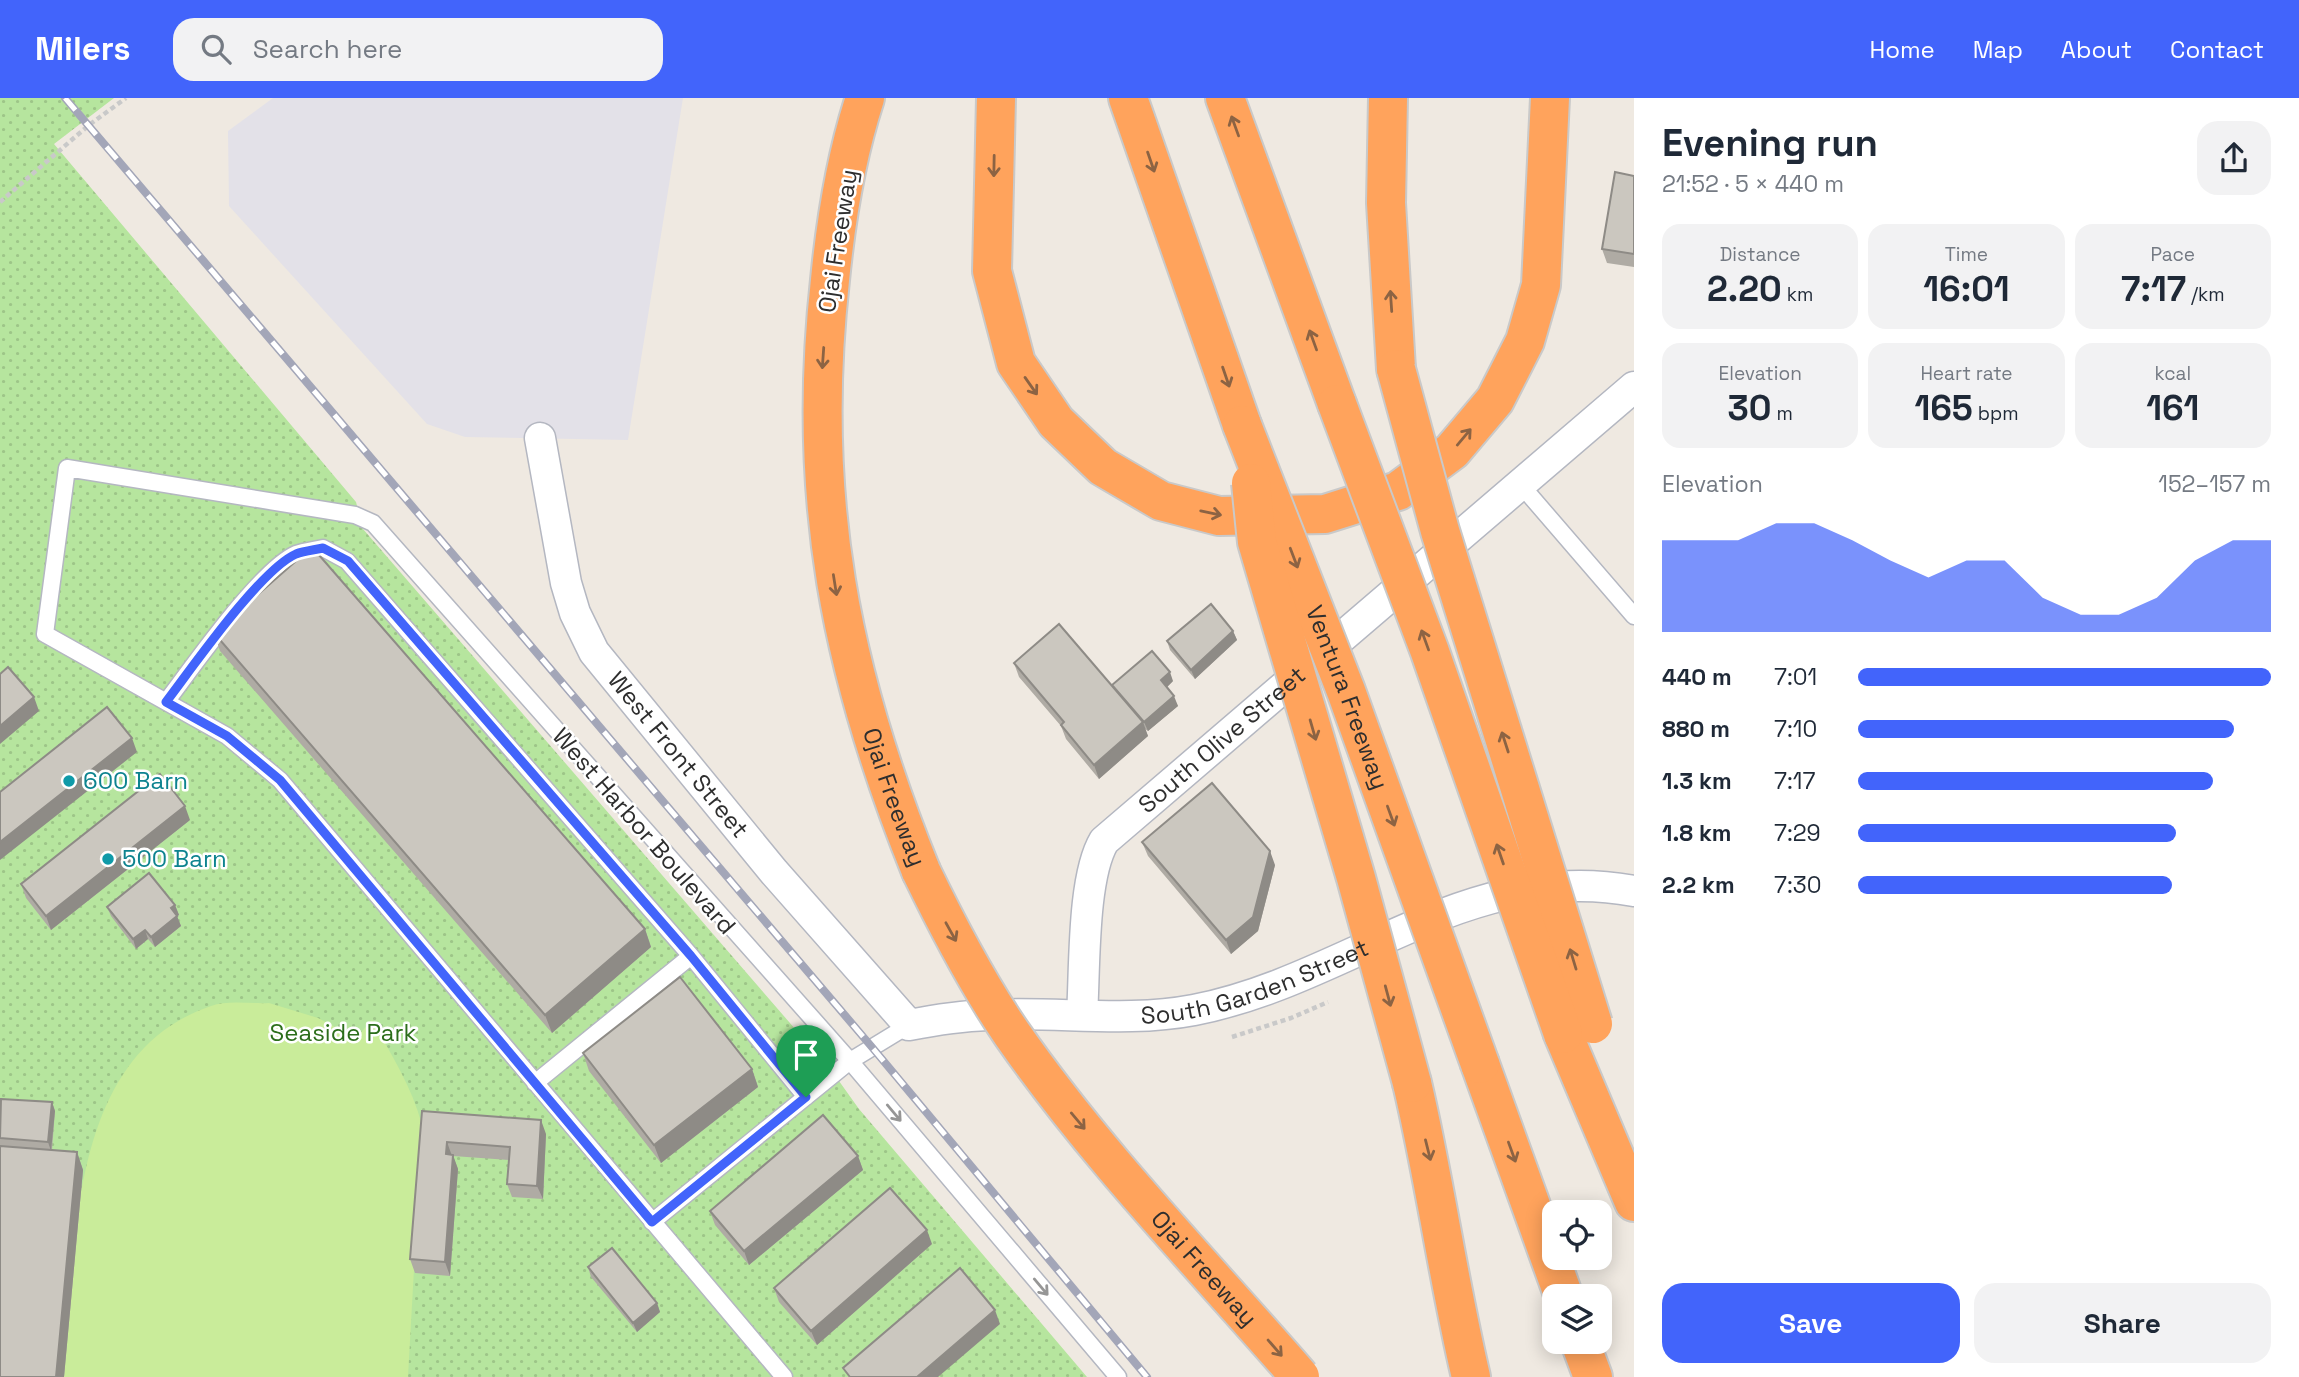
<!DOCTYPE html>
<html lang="en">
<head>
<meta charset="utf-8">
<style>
	body { margin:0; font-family:"Space Grotesk",sans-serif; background:#f2f2f3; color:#1f2937; height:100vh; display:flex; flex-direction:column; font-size:26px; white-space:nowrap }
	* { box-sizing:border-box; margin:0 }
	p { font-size:23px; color:#747a83 }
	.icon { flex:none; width:38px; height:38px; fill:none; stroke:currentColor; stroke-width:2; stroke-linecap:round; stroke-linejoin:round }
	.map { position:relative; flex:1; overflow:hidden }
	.panel { display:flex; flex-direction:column; background:#fff; width:665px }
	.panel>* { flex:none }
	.buttons { position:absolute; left:1542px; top:1102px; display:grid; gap:14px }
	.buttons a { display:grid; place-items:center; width:70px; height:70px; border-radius:14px; background:#fff; box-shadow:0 4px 18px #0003; font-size:35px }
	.pin { position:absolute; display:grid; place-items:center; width:60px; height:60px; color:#fff; margin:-72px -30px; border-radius:50% 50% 50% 0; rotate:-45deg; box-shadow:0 0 7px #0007 }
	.pin .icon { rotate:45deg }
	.round { display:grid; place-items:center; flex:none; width:74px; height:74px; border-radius:21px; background:#f2f2f3 }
	.overview { display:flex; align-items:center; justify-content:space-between; height:119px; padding:0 28px }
	h1 { font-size:38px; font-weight:700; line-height:52px }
	.figures { display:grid; grid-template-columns:repeat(3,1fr); gap:10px; height:119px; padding:7px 28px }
	.figures div { display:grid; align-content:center; border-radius:18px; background:#f2f2f3; text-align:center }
	.figures b { font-size:35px; font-weight:700 }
	.figures small { font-size:19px; font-weight:400 }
	.figures p { font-size:19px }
	.chart { height:196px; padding:14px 28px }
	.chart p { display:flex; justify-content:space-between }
	.chart svg { width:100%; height:126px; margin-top:7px; fill:#4264fb; opacity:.7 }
	.action { display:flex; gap:14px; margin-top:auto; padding:14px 28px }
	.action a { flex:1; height:80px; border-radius:21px; background:#4264fb; color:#fff; font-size:28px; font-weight:700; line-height:80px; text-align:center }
	.action a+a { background:#f2f2f3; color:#1f2937 }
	ul { padding:0 28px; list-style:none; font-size:23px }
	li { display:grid; grid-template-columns:112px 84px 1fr; align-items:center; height:52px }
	li i { height:18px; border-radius:9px; background:#4264fb }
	header { display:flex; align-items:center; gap:42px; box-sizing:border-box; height:98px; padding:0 35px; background:#4264fb; color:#fff }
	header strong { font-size:33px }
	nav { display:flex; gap:38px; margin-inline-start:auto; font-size:24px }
	.search { width:490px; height:63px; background:#f2f2f3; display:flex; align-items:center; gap:18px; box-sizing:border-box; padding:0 24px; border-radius:21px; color:#747a83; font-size:26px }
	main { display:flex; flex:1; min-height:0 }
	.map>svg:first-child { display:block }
</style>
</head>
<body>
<header>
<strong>Milers</strong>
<div class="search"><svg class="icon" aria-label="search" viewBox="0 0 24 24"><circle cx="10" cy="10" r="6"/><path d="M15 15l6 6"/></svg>Search here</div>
<nav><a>Home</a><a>Map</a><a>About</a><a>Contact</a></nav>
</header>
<main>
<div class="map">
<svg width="1634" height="1279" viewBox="0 0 1634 1279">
	<defs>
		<pattern id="park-dots" width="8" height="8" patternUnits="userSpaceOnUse" patternTransform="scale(1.75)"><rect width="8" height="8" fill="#b6e59e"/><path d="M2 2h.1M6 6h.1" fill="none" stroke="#9dc588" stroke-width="1.8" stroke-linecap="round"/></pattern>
	</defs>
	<rect width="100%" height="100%" fill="#efe9e1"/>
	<!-- industrial -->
	<path fill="#e3e1e8" d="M273,0H683L628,342L465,339L427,326L229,108L228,33Z"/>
	<!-- park -->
	<path fill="url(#park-dots)" d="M0,0H114L54,46L356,404L363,431L834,976L859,1011L1087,1279H0Z"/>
	<!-- pitch -->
	<path fill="#c9ec9a" d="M269,905L318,920L356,940L372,922C391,956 412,989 422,1027L408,1279H64C76,1154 65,957 211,908C227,902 251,906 269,905Z"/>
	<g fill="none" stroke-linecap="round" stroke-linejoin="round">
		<!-- lane casing -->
		<g stroke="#b4b7c1" stroke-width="19">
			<path id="lane" d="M1521,387L1634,518
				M166,604C192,570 260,472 296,456C304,453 314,452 323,450L347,463L691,858
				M535,985L691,858L806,999
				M652,1124L850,963L909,927
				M784,1279L280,682L227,638L45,536L67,370L355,417L373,425L850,963L1118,1279"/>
		</g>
		<!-- street casing -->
		<g stroke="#b4b7c1" stroke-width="33">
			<g id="street">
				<path id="s1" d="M540,340L566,485L575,515L594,554L774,774L909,927C935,922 961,918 988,917C1057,913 1126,925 1194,912C1349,882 1467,762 1634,793"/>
				<path id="s2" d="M1082,917C1085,872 1082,780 1104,743L1634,289"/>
			</g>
		</g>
		<!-- highway casing -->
		<g stroke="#c9c9c9" stroke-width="42">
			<g id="highway">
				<path id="s3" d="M865,0C846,58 836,121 830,182C806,398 840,573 921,773"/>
				<path d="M996,0L992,173L1016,265L1056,324L1103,369L1161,403L1219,418L1325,416L1398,393L1452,353L1495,302L1525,243L1541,187L1550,0"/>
				<path d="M1128,0L1242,327"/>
				<path d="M1225,0L1337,306"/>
				<path d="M1388,0L1386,105L1396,271"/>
				<path d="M1563,936L1634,1104"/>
				<path d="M1480,966L1564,1199"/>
				<path d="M1412,985C1435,1083 1448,1182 1471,1279"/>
				<path d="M1580,1244L1593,1279"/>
			</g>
		</g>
		<!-- path -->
		<path stroke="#c9c9c9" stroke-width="4.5" stroke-dasharray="5 3.5" stroke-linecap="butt" d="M0,104L89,27L126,0
			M1232,939L1291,920L1328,904"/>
		<!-- lane -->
		<use href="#lane" stroke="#fff" stroke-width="16"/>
		<!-- street -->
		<use href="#street" stroke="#fff" stroke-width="30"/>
		<!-- highway -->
		<use href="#highway" stroke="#ffa35c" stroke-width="38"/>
		<!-- rail casing -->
		<g stroke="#a3a6b8" stroke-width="8">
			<path id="rail" d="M65,0L871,948L1147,1279"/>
		</g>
		<!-- rail -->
		<use href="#rail" stroke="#fff" stroke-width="5" stroke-dasharray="16" stroke-linecap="butt"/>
		<!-- highway-bridge casing -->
		<g stroke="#c9c9c9" stroke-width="42" stroke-linecap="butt">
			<g id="highway-bridge">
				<path d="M1396,271L1440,433L1593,926"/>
				<path d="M1337,306L1430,554L1563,936"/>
				<path id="s4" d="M1242,327L1346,593L1480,966"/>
				<path d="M1251,385L1257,444L1356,780L1412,985"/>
				<path id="s5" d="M921,773C948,829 977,885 1012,936C1097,1058 1203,1167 1300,1279"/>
			</g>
		</g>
		<!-- highway-bridge -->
		<use href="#highway-bridge" stroke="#ffa35c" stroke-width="38"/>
	</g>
	<!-- wall -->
	<path fill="#afaba4" d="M1634,78V169L1607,165L1602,151Z
		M1233,533L1237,542L1195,581L1170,552L1167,543Z
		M214,535L645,831L651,849L552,935L220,553Z
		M1014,565L1112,589L1173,583L1167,589L1178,608L1148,633L1145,631L1148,638L1099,681L1066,641L1061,628L1019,579Z
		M190,722L51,832L26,800L21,786Z
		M1142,744L1275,767L1258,833L1231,856L1148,758Z
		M175,807L179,817L177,818L181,828L155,849L148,841L136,851L111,818L107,809Z
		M583,955L752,971L758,989L661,1065L589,973Z
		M52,1004L55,1013L52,1052L77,1054L83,1072L64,1279H0V1040Z
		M422,1013L546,1036L543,1101L512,1099L507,1086L509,1062L453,1058L458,1071L450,1178L415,1175L410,1161Z
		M858,1058L863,1072L749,1167L715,1127L710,1113Z
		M932,1146L817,1247L779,1204L774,1190Z
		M588,1169L657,1205L660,1214L637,1234L591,1179Z"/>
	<!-- shaded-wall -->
	<path fill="#8e8b86" d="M1233,533L1237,542L1195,581L1191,572Z
		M1170,574L1173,583L1164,592L1161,582Z
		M1174,598L1178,608L1148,633L1144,624Z
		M34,599L39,613L0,646V628Z
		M1143,624L1148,638L1099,681L1094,667Z
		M132,640L137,654L0,762V744Z
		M185,708L190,722L51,832L46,818Z
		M1270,753L1275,767L1258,833L1231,856L1226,842Z
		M175,807L179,817L174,820L171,810Z
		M177,818L181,828L155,849L151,839Z
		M645,831L651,849L552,935L545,917Z
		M145,832L148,841L136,851L133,841Z
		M752,971L758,989L661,1065L654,1047Z
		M52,1004L55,1013L51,1053L48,1044Z
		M541,1022L546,1036L543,1101L537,1088Z
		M447,1044L452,1058L446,1056Z
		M77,1054L83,1072L64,1279H56Z
		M453,1057L458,1071L450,1178L445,1164Z
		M858,1058L863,1072L749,1167L744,1153Z
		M927,1132L932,1146L817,1247L811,1233Z
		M657,1205L660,1214L637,1234L633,1225Z
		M995,1212L1000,1226L938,1279H917Z"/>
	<!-- building -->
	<path fill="#cbc7bf" stroke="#8e8b86" stroke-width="2" d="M1615,74L1634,78V156L1602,151Z
		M312,449L645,831L545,917L214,535Z
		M1211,506L1233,533L1191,572L1167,543Z
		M1059,526L1143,624L1094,667L1061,627L1064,624L1014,565Z
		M1152,553L1170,574L1161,582L1174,598L1144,624L1112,587Z
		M8,569L34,599L0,628V576Z
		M107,609L132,640L0,744V694Z
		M160,676L185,708L46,818L21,786Z
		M1212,685L1270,753L1253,819L1226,842L1142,744Z
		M149,775L175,807L171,810L177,818L151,839L145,832L133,841L107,809Z
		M680,879L752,971L654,1047L583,955Z
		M1,1001L52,1004L48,1044L0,1040Z
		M422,1013L541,1022L537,1088L507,1086L510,1049L447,1044L446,1056L453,1057L445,1164L410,1161Z
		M823,1017L858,1058L744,1153L710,1113Z
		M0,1048L77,1054L56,1279H0Z
		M890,1090L927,1132L811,1233L774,1190Z
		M612,1150L657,1205L633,1225L588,1169Z
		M960,1170L995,1212L917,1279H850L843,1270Z"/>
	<!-- one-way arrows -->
	<defs><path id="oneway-shaft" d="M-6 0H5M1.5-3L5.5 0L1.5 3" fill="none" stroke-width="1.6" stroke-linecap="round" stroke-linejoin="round" transform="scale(1.75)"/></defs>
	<g stroke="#8c6343">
		<use href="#oneway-shaft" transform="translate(1235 28) rotate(-110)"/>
		<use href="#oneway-shaft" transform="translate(1151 64) rotate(71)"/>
		<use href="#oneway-shaft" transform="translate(994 68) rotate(91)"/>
		<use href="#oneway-shaft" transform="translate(1391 203) rotate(-94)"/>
		<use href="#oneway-shaft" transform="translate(1313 242) rotate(-110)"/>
		<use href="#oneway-shaft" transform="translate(823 260) rotate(94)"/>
		<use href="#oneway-shaft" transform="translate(1226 279) rotate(71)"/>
		<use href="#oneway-shaft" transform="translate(1031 288) rotate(55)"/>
		<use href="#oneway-shaft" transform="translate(1464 339) rotate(-50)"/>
		<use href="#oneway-shaft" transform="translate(1211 415) rotate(12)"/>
		<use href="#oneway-shaft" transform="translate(1294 460) rotate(69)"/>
		<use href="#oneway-shaft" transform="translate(835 487) rotate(81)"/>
		<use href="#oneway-shaft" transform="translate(1425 542) rotate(-110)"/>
		<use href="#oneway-shaft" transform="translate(1313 632) rotate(74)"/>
		<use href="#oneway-shaft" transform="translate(1505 644) rotate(-108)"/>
		<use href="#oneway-shaft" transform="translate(1391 718) rotate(70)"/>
		<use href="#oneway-shaft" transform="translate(1500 756) rotate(-109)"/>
		<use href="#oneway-shaft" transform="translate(951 834) rotate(61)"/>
		<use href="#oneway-shaft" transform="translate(1573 861) rotate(-107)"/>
		<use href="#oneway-shaft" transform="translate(1388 898) rotate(75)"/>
		<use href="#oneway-shaft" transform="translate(1078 1023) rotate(50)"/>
		<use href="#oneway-shaft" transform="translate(1428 1052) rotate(76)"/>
		<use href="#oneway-shaft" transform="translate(1512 1054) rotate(70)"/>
		<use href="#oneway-shaft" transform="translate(1275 1250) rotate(49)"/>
	</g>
	<g stroke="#969696">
		<use href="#oneway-shaft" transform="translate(894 1015) rotate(50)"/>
		<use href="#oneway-shaft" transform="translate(1041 1189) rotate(50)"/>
	</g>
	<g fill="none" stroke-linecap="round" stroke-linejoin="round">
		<!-- route casing -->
		<g stroke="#fff" stroke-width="14">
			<path id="route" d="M323,450L348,463L691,858L806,999L652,1124L280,682L227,638L166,604C192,570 260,472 296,456C304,453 314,452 323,450Z"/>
		</g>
		<!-- route -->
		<use href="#route" stroke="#4264fb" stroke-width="9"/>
	</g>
	<!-- markers -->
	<g fill="#0f9aa8" stroke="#fff" stroke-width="2.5">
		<circle cx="69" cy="683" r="7"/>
		<circle cx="108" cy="761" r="7"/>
	</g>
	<g text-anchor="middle" stroke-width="5" stroke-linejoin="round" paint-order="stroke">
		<!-- street labels -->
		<g font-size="24" fill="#2e2e2e" stroke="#fff">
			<text transform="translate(838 143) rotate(-81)" y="8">Ojai Freeway</text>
			<text dy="8" stroke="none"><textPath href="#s4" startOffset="292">Ventura Freeway</textPath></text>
			<text dy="8" stroke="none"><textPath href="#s2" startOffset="332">South Olive Street</textPath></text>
			<text dy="8" stroke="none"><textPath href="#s1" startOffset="355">West Front Street</textPath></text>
			<text dy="8" stroke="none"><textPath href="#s3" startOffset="712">Ojai Freeway</textPath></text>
			<text transform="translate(644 733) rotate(49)" y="8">West Harbor Boulevard</text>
			<text dy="8" stroke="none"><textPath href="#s1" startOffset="1062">South Garden Street</textPath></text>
			<text dy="8" stroke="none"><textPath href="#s5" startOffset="490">Ojai Freeway</textPath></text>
		</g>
		<!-- culture labels -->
		<g font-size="24" fill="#0d838f" stroke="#fff" text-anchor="start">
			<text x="83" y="691">600 Barn</text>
			<text x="122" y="769">500 Barn</text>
		</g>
		<!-- park labels -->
		<g font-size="24" fill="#2c6e1b" stroke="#fff">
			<text x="343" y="943">Seaside Park</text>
		</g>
	</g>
</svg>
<div class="buttons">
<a><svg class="icon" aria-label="locate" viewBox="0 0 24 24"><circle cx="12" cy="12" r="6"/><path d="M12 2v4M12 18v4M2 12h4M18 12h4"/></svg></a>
<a><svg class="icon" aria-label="layers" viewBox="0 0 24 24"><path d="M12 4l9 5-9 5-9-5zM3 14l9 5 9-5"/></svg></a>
</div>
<div class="pin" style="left:806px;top:999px;background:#1e9e55"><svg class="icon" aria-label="arrive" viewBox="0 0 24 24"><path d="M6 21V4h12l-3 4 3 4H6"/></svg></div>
</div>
<section class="panel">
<div class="overview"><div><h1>Evening run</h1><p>21:52 · 5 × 440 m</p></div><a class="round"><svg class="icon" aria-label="share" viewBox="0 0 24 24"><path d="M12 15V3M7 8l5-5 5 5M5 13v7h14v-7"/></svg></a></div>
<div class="figures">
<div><p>Distance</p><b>2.20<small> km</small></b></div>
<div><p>Time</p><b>16:01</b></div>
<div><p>Pace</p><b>7:17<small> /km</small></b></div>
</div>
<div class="figures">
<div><p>Elevation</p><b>30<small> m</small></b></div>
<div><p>Heart rate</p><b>165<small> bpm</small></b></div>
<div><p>kcal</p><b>161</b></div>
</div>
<div class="chart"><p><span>Elevation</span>152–157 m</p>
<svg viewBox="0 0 160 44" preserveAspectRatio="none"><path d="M0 44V12L10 12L20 12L30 6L40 6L50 12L60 19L70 25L80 19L90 19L100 32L110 38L120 38L130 32L140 19L150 12L160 12V44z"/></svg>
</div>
<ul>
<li><b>440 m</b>7:01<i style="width:100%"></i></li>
<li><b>880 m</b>7:10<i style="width:91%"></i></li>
<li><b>1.3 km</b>7:17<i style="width:86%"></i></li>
<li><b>1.8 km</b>7:29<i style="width:77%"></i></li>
<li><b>2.2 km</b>7:30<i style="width:76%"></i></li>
</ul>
<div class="action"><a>Save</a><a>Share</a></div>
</section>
</main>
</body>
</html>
